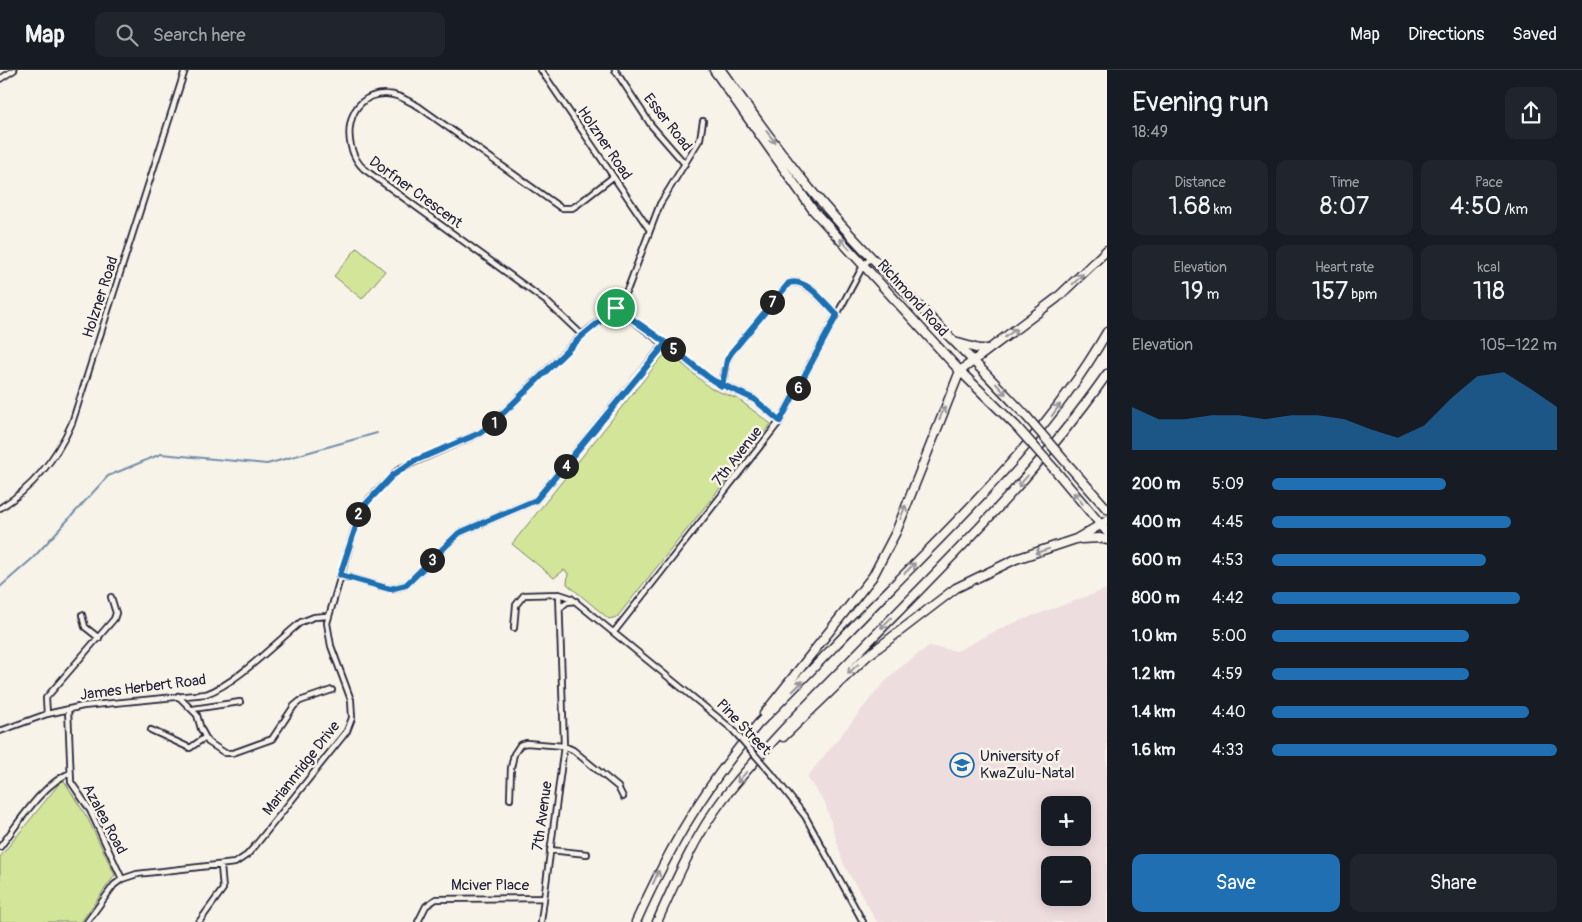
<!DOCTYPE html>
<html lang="en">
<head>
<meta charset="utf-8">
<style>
	body { margin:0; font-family:Pangolin,sans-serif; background:#20242c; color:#f1f3f6; height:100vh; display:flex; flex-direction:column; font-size:19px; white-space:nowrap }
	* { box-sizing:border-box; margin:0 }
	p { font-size:16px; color:#9ea1a6 }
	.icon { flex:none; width:28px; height:28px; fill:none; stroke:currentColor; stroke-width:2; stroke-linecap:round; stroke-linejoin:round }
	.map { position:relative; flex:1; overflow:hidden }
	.details { display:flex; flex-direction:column; background:#171b24; width:475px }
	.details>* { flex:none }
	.tools { position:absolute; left:1041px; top:726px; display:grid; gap:10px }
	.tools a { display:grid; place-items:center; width:50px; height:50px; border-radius:10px; background:#171b24; box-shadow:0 2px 12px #0003; font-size:25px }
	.pin { position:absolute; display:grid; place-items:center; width:42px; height:42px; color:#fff; margin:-21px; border:2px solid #fff; border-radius:50%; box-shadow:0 1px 5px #0007 }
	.km { position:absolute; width:25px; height:25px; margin:-12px; border-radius:50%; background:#222; color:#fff; font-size:14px; line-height:25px; text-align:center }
	.round { display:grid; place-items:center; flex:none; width:52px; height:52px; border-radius:10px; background:#20242c }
	.summary { display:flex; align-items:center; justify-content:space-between; height:85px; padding:0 25px }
	h1 { font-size:28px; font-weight:600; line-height:38px }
	.metrics { display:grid; grid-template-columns:repeat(3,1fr); gap:8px; height:85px; padding:5px 25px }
	.metrics div { display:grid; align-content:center; border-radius:10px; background:#20242c; text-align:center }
	.metrics b { font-size:25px; font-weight:600 }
	.metrics small { font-size:14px; font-weight:400 }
	.metrics p { font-size:14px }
	.chart { height:140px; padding:10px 25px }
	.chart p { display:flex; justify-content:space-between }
	.chart svg { width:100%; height:90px; margin-top:5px; fill:#1f6fb2; opacity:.7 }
	.action { display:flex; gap:10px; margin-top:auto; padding:10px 25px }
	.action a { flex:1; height:58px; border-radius:10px; background:#1f6fb2; color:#fff; font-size:20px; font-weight:600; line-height:58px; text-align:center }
	.action a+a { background:#20242c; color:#f1f3f6 }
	ul { padding:0 25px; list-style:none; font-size:16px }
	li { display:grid; grid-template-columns:80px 60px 1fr; align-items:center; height:38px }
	li i { height:12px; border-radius:6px; background:#1f6fb2 }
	header { display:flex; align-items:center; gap:30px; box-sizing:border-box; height:70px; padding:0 25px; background:#171b24; border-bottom:1px solid #363941 }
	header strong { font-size:24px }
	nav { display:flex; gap:28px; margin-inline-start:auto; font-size:18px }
	.search { width:350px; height:45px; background:#20242c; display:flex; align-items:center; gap:12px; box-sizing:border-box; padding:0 18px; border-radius:10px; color:#9ea1a6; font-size:19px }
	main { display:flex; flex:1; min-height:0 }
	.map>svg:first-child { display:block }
</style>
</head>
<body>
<header>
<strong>Map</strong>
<div class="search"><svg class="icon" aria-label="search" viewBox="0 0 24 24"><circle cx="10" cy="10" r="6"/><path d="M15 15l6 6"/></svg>Search here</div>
<nav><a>Map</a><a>Directions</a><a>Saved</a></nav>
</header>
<main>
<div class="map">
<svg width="1107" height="852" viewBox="0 0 1107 852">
	<rect width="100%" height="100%" fill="#f7f3e8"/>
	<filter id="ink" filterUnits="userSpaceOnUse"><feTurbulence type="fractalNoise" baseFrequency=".02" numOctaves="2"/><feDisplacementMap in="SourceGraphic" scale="10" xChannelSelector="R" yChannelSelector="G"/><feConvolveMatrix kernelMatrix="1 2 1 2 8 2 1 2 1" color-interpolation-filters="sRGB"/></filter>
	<g filter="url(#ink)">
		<!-- built -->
		<path fill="#eedddf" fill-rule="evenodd" d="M1107,519V852H877L844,795L825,733L807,707L880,617L897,600L929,576L957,581L1008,555ZM1050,735H1082V768H1050ZM1050,795H1082V828H1050Z"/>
		<!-- green -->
		<path fill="#d3e598" stroke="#7a846a" d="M357,178L385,201L362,229L334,206Z
			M670,283L710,318L738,329L771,354L617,547L609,549L567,514L568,503L564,500L554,508L512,474L662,287Z
			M63,709L88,749L115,805L81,852H0V787Z"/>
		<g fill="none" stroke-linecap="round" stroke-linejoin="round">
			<!-- stream -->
			<path stroke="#758fac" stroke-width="2" d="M0,517L33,488L108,406L161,384L267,394L377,363"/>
			<!-- street casing -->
			<g stroke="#22223b" stroke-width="8">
				<path id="street" d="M541,0L649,159
					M615,0L651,55L685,94
					M0,9L14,0
					M616,238L712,310L754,329L780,351
					M582,265L547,232L364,99C339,76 346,23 386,24C398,24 408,31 418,36L561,138H572L577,135L613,107
					M722,316L727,291L731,283L789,213C807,208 825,234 837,245
					M0,438C34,417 56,389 72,353L185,0
					M340,505L390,519L406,515L459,463L536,430L665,273
					M560,538L567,532L576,531
					M82,545L85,557L99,568
					M514,558L516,535L524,525L559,524L571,528L732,659
					M614,562L780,351L864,194L873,187
					M178,626L197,645L201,659L208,672L225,683H233L272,669L294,636L300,631L332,620
					M68,639L71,712L90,740L122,809
					M193,639L240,632
					M47,644L46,628L114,549L116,543L111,527
					M151,660L190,678L204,668
					M0,661L47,644L83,636L206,624C237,613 274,574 301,552L314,547L327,546
					M772,704L805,746L863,852
					M510,729L511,698L514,684L520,675L526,673L564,676L573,680L618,717L623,727
					M0,777C19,753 42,714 70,703
					M550,780L587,784
					M87,852L114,815L122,809L137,804L235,793L247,785L255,776L347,661L352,648L351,630L331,576L327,553L359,444L370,428L399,399L480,363L492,354L582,265L616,238L628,218L660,134L700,69L703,51
					M199,852L223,819L221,796
					M418,852L426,836L436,829L544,828
					M541,852L564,676L559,524"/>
			</g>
			<!-- highway casing -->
			<g stroke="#22223b" stroke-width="11">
				<path id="highway" d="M714,0L813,140L960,301L1016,356
					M721,0C750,40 779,81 810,119C877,199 956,270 1027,347
					M958,273L979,279H988
					M1070,397L1107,439
					M1055,400L1107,462
					M1081,469L1100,468L1107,470
					M764,644L873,506L896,462L960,301L1057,228L1107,180
					M783,667L866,587L956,518L1016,489L1076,469L1107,451
					M636,852C671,774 703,720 758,654C803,610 846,563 890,519C969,439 1051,360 1107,262
					M657,852C676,810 695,766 723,729C761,681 805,637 848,593C938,500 1033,410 1107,304"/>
			</g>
			<!-- street -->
			<use href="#street" stroke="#f7f3e8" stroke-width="4.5"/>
			<!-- highway -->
			<use href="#highway" stroke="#f7f3e8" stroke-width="8"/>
			<!-- street-bridge casing -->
			<g stroke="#22223b" stroke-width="8" stroke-linecap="butt">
				<path id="street-bridge" d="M732,659L772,704"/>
			</g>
			<!-- highway-bridge casing -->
			<g stroke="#22223b" stroke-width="11" stroke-linecap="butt">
				<path id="highway-bridge" d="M1027,347L1070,397
					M1016,356L1055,400"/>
			</g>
			<!-- street-bridge -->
			<use href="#street-bridge" stroke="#f7f3e8" stroke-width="4.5"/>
			<!-- highway-bridge -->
			<use href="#highway-bridge" stroke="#f7f3e8" stroke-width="8"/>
		</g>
		<!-- one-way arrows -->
		<defs><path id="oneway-shaft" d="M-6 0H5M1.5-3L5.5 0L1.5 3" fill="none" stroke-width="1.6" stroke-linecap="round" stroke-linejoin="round" transform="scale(1.25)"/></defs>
		<g stroke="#97959a">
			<use href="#oneway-shaft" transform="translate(771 67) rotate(52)"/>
			<use href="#oneway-shaft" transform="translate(845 174) rotate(-133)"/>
			<use href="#oneway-shaft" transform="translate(1078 209) rotate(-44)"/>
			<use href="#oneway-shaft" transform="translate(1011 263) rotate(-35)"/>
			<use href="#oneway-shaft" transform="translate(1001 319) rotate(47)"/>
			<use href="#oneway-shaft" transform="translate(1056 340) rotate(-55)"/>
			<use href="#oneway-shaft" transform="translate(942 343) rotate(-69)"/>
			<use href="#oneway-shaft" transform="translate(1023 411) rotate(131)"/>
			<use href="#oneway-shaft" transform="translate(1078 428) rotate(-129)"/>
			<use href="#oneway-shaft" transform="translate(903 442) rotate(-69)"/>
			<use href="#oneway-shaft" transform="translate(1042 481) rotate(162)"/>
			<use href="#oneway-shaft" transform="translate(910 498) rotate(-45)"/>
			<use href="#oneway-shaft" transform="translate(886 553) rotate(134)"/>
			<use href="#oneway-shaft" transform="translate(853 599) rotate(137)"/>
			<use href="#oneway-shaft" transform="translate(798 616) rotate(-45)"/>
			<use href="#oneway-shaft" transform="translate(742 707) rotate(131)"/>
			<use href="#oneway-shaft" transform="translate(656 807) rotate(-66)"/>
		</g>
	</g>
	<g fill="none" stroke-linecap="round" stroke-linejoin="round" filter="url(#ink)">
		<!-- route casing -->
		<g stroke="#fff" stroke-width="10">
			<path id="route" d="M616,238L582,266L492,354L480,363L412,392L392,406L362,438L340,505L390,519L406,515L459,463L536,430L666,273L712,310L754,329L780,351L837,245C825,234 807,207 789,213L731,283L727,290L722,316C702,305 685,288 667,274C650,261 633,250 616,238"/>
		</g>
		<!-- route -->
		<use href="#route" stroke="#1f6fb2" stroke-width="6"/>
	</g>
	<!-- icons -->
	<defs>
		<g id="university-ring" transform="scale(1.25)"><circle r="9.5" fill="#f7f3e8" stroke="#1f6fb2" stroke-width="1.5"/><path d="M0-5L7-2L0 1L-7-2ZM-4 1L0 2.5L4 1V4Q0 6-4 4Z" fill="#1f6fb2"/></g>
	</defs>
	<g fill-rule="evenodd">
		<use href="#university-ring" x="962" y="695"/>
	</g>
	<g text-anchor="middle" stroke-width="5" stroke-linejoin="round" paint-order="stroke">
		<!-- street labels -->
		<g font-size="15" fill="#22223b" stroke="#f7f3e8">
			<text transform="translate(668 52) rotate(52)" y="5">Esser Road</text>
			<text transform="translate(605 73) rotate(56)" y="5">Holzner Road</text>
			<text transform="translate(416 122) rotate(36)" y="5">Dorfner Crescent</text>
			<text transform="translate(100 227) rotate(-72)" y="5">Holzner Road</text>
			<text transform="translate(913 228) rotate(48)" y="5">Richmond Road</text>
			<text transform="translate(737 386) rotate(-52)" y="5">7th Avenue</text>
			<text transform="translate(143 617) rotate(-7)" y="5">James Herbert Road</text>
			<text transform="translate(744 657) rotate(46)" y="5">Pine Street</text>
			<text transform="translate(301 698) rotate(-52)" y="5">Mariannridge Drive</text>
			<text transform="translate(542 746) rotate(-82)" y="5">7th Avenue</text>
			<text transform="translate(105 749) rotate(62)" y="5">Azalea Road</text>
			<text x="490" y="820">Mciver Place</text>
		</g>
		<!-- poi labels -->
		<g font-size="15" fill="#22223b" stroke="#f7f3e8" text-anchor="start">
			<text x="980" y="691">University of<tspan x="980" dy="17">KwaZulu-Natal</tspan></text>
		</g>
	</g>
</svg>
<div class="tools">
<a>+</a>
<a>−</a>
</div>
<div class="pin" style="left:616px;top:238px;background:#1e9e55"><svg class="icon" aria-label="arrive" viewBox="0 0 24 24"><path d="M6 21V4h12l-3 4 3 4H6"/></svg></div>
<b class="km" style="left:494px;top:353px">1</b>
<b class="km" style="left:358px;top:444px">2</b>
<b class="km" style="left:432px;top:490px">3</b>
<b class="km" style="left:566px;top:396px">4</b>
<b class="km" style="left:673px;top:279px">5</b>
<b class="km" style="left:798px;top:318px">6</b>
<b class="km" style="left:772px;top:232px">7</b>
</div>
<section class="details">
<div class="summary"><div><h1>Evening run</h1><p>18:49</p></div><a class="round"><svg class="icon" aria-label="share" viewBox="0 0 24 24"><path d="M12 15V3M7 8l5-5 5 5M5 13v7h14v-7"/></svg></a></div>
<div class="metrics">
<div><p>Distance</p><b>1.68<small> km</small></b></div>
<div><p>Time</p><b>8:07</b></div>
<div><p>Pace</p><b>4:50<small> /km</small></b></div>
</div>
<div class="metrics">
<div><p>Elevation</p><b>19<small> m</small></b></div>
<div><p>Heart rate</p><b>157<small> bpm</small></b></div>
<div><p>kcal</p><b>118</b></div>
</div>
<div class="chart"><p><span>Elevation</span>105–122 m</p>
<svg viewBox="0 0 160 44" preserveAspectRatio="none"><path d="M0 44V23L10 29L20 29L30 27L40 27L50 29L60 27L70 27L80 29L90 34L100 38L110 32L120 19L130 8L140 6L150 14L160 23V44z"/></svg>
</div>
<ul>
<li><b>200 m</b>5:09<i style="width:61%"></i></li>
<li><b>400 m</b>4:45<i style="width:84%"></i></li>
<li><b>600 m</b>4:53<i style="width:75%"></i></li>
<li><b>800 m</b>4:42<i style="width:87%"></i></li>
<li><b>1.0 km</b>5:00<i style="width:69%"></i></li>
<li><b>1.2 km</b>4:59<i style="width:69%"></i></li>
<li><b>1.4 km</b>4:40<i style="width:90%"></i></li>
<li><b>1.6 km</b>4:33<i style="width:100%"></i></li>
</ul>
<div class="action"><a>Save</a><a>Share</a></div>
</section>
</main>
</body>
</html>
